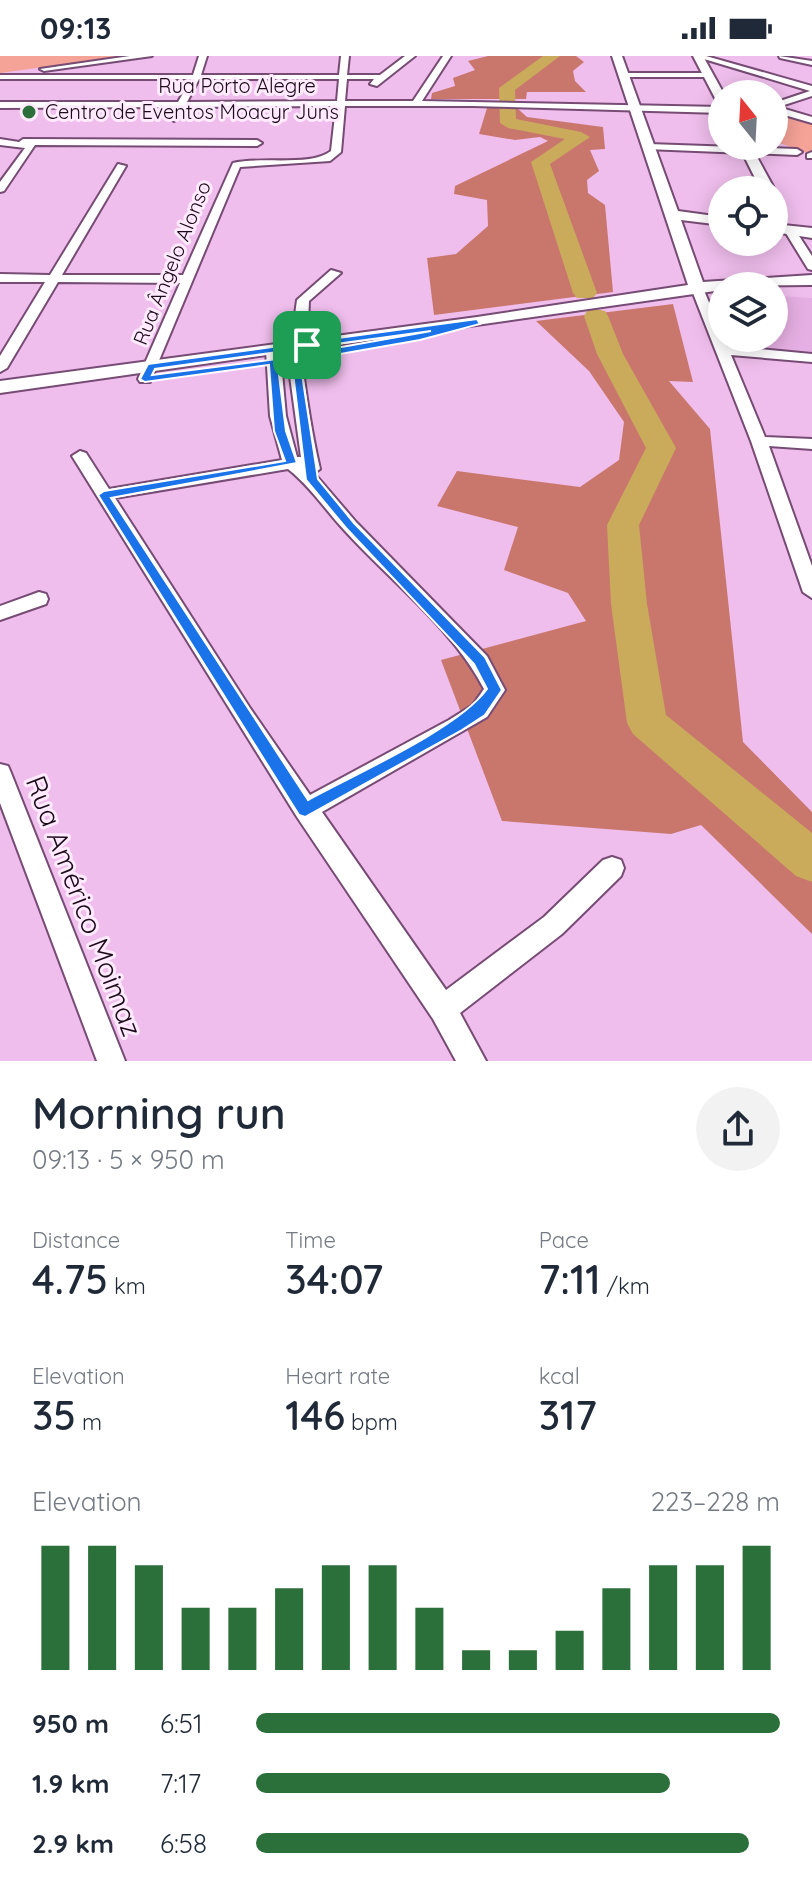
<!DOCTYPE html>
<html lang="en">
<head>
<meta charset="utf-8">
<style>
	body { margin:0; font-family:Quicksand,sans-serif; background:#f2f2f3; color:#1f2937; height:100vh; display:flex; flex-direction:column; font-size:30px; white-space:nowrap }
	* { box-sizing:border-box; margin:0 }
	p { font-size:26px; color:#747a83 }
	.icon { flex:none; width:44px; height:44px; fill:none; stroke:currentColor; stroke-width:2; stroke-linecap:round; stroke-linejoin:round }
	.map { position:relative; height:1005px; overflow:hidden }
	.sheet { display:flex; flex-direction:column; background:#fff; flex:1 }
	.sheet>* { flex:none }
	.needle { width:52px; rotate:342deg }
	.buttons { position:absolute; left:708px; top:24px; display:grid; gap:16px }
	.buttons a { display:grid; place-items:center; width:80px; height:80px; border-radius:50%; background:#fff; box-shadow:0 4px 20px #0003; font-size:40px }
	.pin { position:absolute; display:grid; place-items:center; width:68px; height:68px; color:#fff; margin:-34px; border-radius:16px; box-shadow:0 4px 12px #0006 }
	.round { display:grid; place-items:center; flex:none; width:84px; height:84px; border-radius:42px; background:#f2f2f3 }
	.summary { display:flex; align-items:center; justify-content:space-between; height:136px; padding:0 32px }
	h1 { font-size:44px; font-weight:600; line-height:60px }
	.figures { display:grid; grid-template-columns:repeat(3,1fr); gap:12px; height:136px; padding:8px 32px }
	.figures div { display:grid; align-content:center }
	.figures b { font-size:40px; font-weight:600 }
	.figures small { font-size:22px; font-weight:400 }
	.figures p { font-size:22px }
	.chart { height:224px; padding:16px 32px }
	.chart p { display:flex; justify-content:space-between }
	.chart svg { width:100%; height:144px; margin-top:8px; stroke:#2b6f3a; stroke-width:6 }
	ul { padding:0 32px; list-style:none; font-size:26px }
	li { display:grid; grid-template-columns:128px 96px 1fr; align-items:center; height:60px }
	li i { height:20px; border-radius:10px; background:#2b6f3a }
	.status { display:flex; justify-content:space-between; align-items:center; height:56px; padding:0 40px; background:#fff; direction:ltr }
	.status svg { height:22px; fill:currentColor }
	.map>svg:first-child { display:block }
</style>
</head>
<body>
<div class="status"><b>09:13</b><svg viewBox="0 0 49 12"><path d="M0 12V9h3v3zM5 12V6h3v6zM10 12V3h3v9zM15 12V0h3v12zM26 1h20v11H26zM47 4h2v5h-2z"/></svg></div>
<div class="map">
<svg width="812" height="1005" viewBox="0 0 812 1005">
	<rect width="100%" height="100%" fill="#f0beed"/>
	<!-- built -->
	<path fill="#e6afe3" d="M774,231L780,240L812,242V296L736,293L731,282H774Z"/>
	<!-- green -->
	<path fill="#f5a297" d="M0,0H125L0,17Z
		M774,56L812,67V95L807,97L774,85Z"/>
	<!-- forest -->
	<path fill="#c9776d" d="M488,0H576L584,6L573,15L575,25L586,36H527L526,43H431L432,37L455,30L453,22L475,14L468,5Z
		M487,52H517L527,61L603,71L605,93L590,94L599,115L587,124L588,137L605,149L613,236L434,259L427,202L456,198L488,170L487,144L454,138L455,130L548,85L540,81L515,84L479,78Z
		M673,248L693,326L669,325L710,373L743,686L812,756V878L701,769L671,778L502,765L441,604L586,565L568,537L504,514L518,471L437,450L457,415L580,431L619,404L624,366L589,315L536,265Z"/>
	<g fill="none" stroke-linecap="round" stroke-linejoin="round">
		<!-- river -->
		<path fill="#caab5c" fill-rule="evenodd" d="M543,0H560L515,34L516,63L581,76L590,81L550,108L597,237L593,242H577L573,237L531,106L565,83L508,72L500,67L499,32Z
			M596,253L605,255L608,260L623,298L676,392L639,469L647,548L666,659L812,777V826L796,820L633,678L627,667L611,548L607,469L646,392L597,298L584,260L587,255Z"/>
		<!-- street casing -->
		<g stroke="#764b74" stroke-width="4">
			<path id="street" d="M130,0H152L44,15L40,13Z
				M199,0H207L201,19H339L341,0H349L347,19H380L405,0H415L377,30L370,28L374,23H347L345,45H413L443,0H451L422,45L722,51V57L473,50H345L341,96L330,105L240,111L150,326H140L138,323L180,227L58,226L7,312L0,316V300L45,226H0V218L50,219L118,108L126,110L62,219H183L233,107C260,100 311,111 331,95L336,50L184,51L174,65L170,62L176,51L0,52V46H178L191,23H0V19H193ZM199,23H339L337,45L187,46Z
				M694,0H706L812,30V40L778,51L812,61V67L774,56V47L810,35Z
				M779,0L812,5V9L780,2Z
				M623,17H708L712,19L708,21H620Z
				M0,83L19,86L23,83L257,84L262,87L257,90L35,89L4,135L0,136V126L25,92L0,89Z
				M649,88L797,93L802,96L797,99L646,93V89Z
				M812,96V102H807V98Z
				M790,171L794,172L812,200V214L808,213L784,174Z
				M331,214L341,217L309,245L308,266L314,289L307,293L302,292L294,266L297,244Z
				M697,228L703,232L727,290L812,298V306L731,299L765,381L812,383V393L769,390L812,510V542L803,536L751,385L691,232Z
				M293,287L300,291C305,332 311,374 320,413L314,417L356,466L487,600L505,634L487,661L322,756L446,934L544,861L603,804L612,801L621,804L624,812L621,820L562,878L460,957L486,1005H456L433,963L297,761L72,400L80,395L86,397L109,433L282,404L270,360L266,294L273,290L280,294L286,360L297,401H301L286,291ZM288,413C311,431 326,455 346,476C391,525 454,574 484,633L473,649L449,664L310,739L250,652L115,442Z
				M39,536L46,538L48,543L46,548L0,564V550Z
				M0,708L8,710L11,717L125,1005H97L0,747Z"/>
		</g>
		<!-- secondary casing -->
		<g stroke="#764b74" stroke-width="4">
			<path id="secondary" d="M612,0H622L678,155L722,161V169L681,164L703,226L812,219V229L722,230V234L0,337V325L477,261L688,229Z
				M693,0H703L724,38L722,47L716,44Z
				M739,90H751L775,134L774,135L761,134Z
				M774,168L812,172V182L774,176Z"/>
		</g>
		<!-- street -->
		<use href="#street" fill="#fff" fill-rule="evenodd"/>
		<!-- secondary -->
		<use href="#secondary" fill="#fff" fill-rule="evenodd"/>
	</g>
	<!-- route -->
	<path fill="#1a73e8" stroke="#fff" stroke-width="2" fill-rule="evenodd" d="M477,263L480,268L420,284L300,305L318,423L354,467L485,601L502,634L485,659L462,674L305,761L299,759L98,439L104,435L285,405L274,375L269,309L145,326L140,323L148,308ZM431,275L291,300L306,424L346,472L474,608L487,633C458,673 355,718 308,744L111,442L297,407L286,375L277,303L152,319L155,313Z"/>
	<!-- markers -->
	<circle fill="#2b6f3a" stroke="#ffebfd" stroke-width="3" cx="29" cy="56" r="8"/>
	<g text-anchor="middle" stroke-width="6" stroke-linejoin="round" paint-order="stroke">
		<!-- far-street labels -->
		<g font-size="20" fill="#1b0a1a" stroke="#ffebfd">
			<text x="237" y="37">Rua Porto Alegre</text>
			<text transform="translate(172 207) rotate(-68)" y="7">Rua Ângelo Alonso</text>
		</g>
		<!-- far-poi labels -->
		<g font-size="20" fill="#1b0a1a" stroke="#ffebfd" text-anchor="start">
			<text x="45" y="63">Centro de Eventos Moacyr Juns</text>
		</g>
		<!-- near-street labels -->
		<g font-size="28" fill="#1b0a1a" stroke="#ffebfd">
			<text transform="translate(84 850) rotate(69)" y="10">Rua Américo Moimaz</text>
		</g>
	</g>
</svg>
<div class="buttons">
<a><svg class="needle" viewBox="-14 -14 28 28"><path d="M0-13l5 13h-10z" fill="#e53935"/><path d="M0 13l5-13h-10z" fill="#747a83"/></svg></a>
<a><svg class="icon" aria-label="locate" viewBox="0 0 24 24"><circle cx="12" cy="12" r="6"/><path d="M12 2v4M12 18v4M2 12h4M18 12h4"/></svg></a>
<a><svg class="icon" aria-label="layers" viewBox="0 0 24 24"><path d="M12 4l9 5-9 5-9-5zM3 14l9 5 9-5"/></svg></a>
</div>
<div class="pin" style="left:307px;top:289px;background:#1e9e55"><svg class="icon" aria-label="arrive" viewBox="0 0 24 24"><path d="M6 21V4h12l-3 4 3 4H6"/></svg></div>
</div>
<section class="sheet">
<div class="summary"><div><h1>Morning run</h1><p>09:13 · 5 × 950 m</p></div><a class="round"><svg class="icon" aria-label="share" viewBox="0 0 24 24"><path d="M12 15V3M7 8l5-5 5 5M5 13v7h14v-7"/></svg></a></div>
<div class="figures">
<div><p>Distance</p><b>4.75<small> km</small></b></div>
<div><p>Time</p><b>34:07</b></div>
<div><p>Pace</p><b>7:11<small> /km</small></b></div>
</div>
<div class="figures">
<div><p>Elevation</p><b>35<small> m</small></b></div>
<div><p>Heart rate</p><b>146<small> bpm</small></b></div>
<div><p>kcal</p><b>317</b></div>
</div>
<div class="chart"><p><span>Elevation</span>223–228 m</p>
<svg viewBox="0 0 160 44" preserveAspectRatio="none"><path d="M5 44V6M15 44V6M25 44V12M35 44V25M45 44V25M55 44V19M65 44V12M75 44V12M85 44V25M95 44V38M105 44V38M115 44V32M125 44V19M135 44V12M145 44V12M155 44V6"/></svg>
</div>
<ul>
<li><b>950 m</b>6:51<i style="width:100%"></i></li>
<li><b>1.9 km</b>7:17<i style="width:79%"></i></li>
<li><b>2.9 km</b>6:58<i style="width:94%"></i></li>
</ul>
</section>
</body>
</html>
